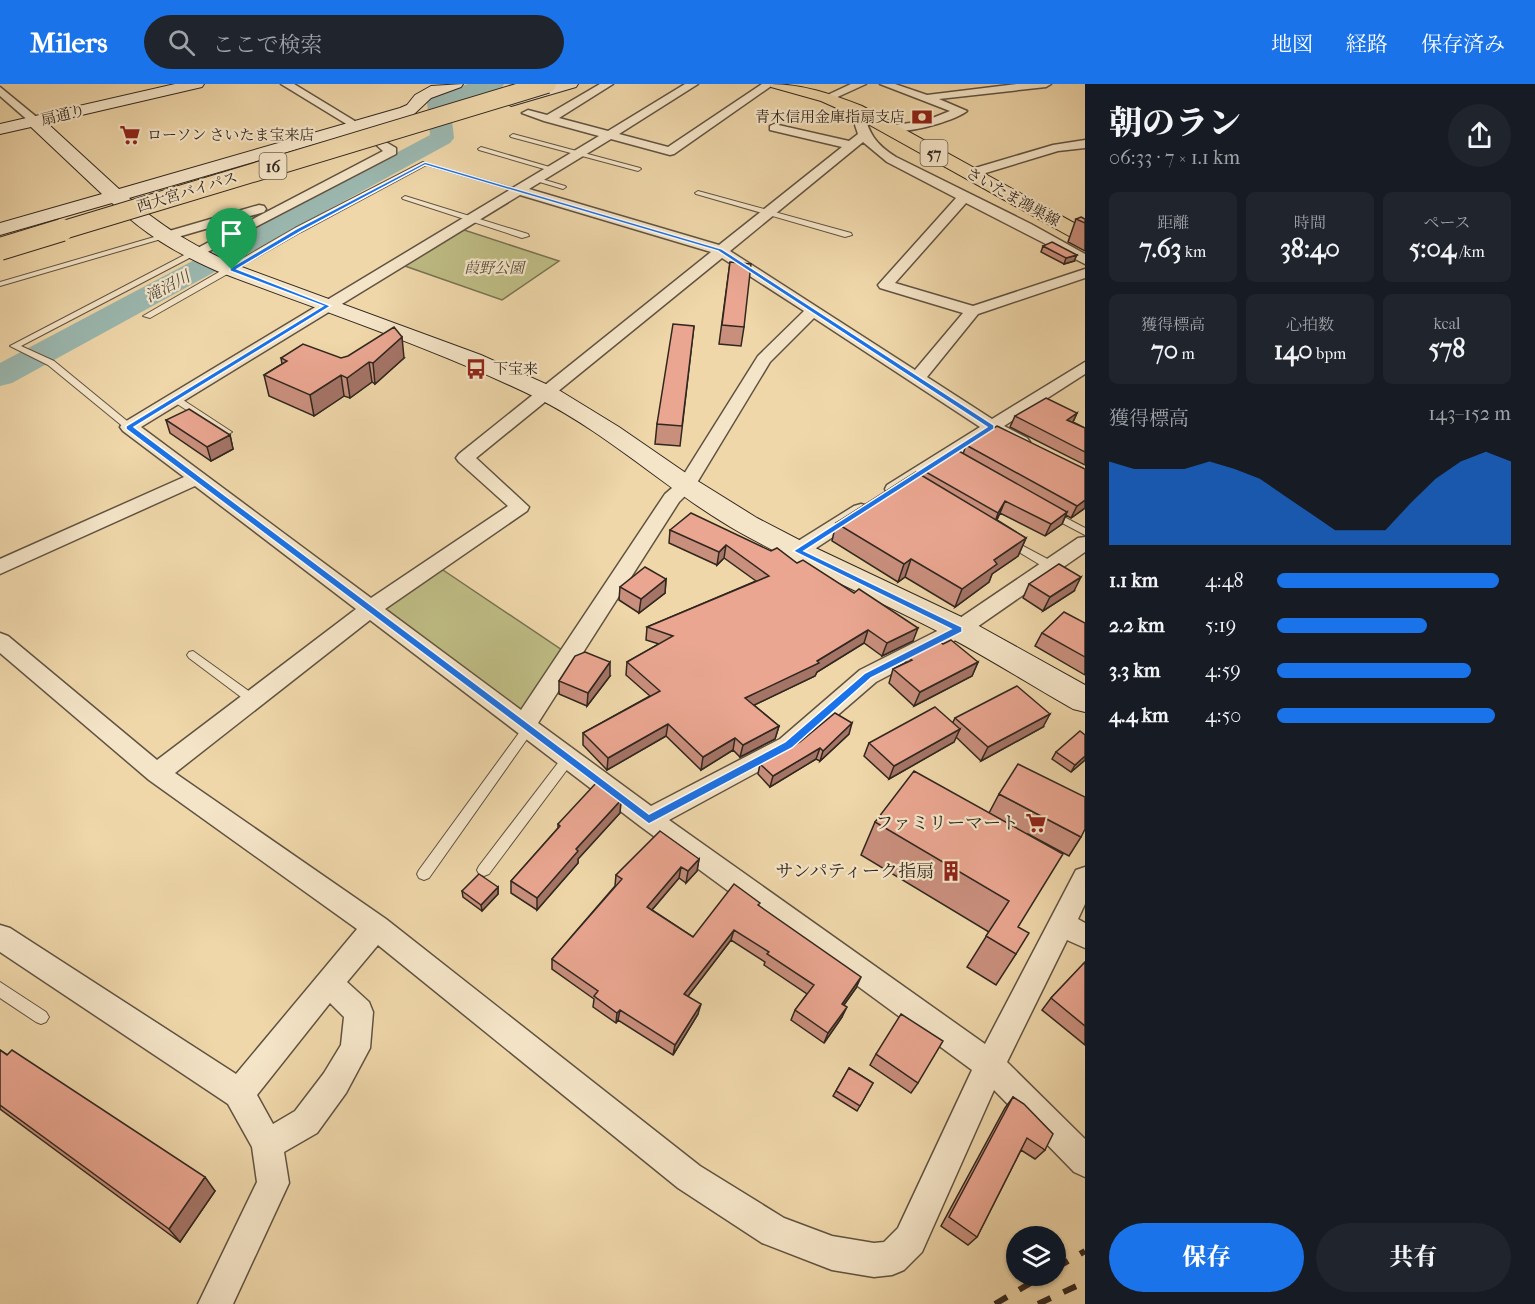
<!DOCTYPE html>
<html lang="ja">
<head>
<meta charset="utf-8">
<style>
	body { margin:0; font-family:"IM FELL French Canon","Noto Serif JP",serif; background:#20242c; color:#f1f3f6; height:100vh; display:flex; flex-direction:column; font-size:22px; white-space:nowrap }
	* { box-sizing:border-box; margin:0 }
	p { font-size:20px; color:#9ea1a6 }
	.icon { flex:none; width:33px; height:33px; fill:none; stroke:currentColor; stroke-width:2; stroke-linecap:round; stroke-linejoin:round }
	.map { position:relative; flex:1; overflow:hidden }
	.side { display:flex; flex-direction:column; background:#171b24; width:450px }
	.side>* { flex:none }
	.buttons { position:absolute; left:1006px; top:1142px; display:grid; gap:12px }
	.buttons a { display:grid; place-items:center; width:60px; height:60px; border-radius:50%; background:#171b24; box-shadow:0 2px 4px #0004; font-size:30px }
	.pin { position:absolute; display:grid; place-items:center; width:51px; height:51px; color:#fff; margin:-62px -26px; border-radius:50% 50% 50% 0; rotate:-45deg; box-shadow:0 0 6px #0007 }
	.pin .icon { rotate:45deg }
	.round { display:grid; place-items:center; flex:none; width:63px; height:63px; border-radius:32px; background:#20242c }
	.headline { display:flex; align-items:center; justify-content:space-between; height:102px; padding:0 24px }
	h1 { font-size:33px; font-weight:800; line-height:45px }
	.metrics { display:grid; grid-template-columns:repeat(3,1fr); gap:9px; height:102px; padding:6px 24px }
	.metrics div { display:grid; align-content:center; border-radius:9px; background:#20242c; text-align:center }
	.metrics b { font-size:26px; font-weight:800 }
	.metrics small { font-size:16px; font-weight:400 }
	.metrics p { font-size:16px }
	.chart { height:168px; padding:12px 24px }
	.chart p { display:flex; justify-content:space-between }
	.chart svg { width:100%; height:108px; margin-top:6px; fill:#1a73e8; opacity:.7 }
	.cta { display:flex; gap:12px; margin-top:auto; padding:12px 24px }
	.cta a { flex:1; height:69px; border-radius:36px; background:#1a73e8; color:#fff; font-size:24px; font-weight:800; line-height:69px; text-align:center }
	.cta a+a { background:#20242c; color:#f1f3f6 }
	ul { padding:0 24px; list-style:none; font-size:20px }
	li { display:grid; grid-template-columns:96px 72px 1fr; align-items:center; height:45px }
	li i { height:15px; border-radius:8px; background:#1a73e8 }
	header { display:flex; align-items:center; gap:36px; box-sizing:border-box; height:84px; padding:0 30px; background:#1a73e8; color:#fff }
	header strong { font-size:28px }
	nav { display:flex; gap:33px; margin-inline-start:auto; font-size:21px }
	.search { width:420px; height:54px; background:#20242c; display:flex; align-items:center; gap:15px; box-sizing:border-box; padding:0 21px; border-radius:33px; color:#9ea1a6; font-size:22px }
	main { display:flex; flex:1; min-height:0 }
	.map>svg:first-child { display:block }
</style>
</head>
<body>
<header>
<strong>Milers</strong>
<div class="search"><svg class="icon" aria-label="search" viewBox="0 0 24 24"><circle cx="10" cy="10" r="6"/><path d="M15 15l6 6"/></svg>ここで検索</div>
<nav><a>地図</a><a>経路</a><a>保存済み</a></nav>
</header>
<main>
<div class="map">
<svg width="1085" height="1220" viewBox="0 0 1085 1220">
	<rect width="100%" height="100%" fill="#efd7aa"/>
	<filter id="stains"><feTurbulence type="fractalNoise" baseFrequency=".00333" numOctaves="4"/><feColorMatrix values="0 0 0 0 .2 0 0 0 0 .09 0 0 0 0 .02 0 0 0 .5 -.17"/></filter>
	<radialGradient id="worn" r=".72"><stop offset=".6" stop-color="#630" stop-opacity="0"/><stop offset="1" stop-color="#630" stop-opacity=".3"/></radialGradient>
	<!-- green -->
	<path fill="#bfbd85" stroke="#787252" stroke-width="1.5" d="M461,145L559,177L502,216L402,181Z
		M440,484L562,566L521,630L383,525Z"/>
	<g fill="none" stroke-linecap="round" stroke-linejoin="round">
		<!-- river -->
		<path fill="#9bb8b0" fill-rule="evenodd" d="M468,0H504L501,5L450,20L454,54L450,59L12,299L0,302V279L430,51L427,17L430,12Z"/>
		<!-- lane casing -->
		<g stroke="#605342" stroke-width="2">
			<path id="lane" d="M513,50L640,84L641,85L638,87L511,53L510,52Z
				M481,63L553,84L554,85L551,87L479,66L478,65Z
				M423,78L520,106L515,107L426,81L301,148L150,234L143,232L295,144Z
				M535,93L565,102L566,103L563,105L533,96L532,95Z
				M698,107L851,149L852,151L845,153L696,110L695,109Z
				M405,112L528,150L529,152L522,154L403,115L402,114Z
				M161,151L168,153L0,202V198Z
				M190,168L197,170L21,262L54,277L132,341V345H126L48,281L10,262Z
				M177,313L180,314L232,348L227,351L224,350L174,318V314Z
				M1051,426L1085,444V451L1047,431V427Z
				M1008,454L1055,479L1056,482L1055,485H1047L1004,459L1003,457Z
				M193,567L257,613L259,616L257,619H249L189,574L187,571L189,568Z
				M528,640L532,642L534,645L532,648L429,794L424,796L419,794L417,790L419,786L524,642Z
				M568,670L572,671L574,675L572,679L489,790L484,792L479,790L477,786L479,782L564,671Z
				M0,898L46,928L49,933L46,938L41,940L36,938L0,914Z"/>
		</g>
		<!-- street casing -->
		<g stroke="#605342" stroke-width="3">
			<path id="street" d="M281,0H294L363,42L357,46L353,44Z
				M600,0H613L559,34L608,47L685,0H698L619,50L668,63L762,0H774L674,70L670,71L611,55L529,105L719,161L842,63L770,46V42L774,40L849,57L858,50L850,26L856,23L862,26C870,50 874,59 896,73L1031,140L1085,170V180L966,119L895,199L973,222L1085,185V194L978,230L927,293L992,335L1085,278V290L1004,342L1027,354L1030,358L1027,362H1015L992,350L901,409H887L885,405L887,401L980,343L814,234L770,278L695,402L679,418L538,639L651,722L780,655L860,586L951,540L1078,454L1085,453V468L967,550L876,598L796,667L669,736L985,960L1076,786L1085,783V820L1078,835L1085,839V864L1067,856L1007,978L1085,1055V1093L1074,1088L994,1006L922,1168L904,1186L892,1191L874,1193L832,1186L762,1159L678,1104L378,861L347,898L369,918L373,928L370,964L346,1009L317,1049L284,1068L289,1099L233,1220H198L257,1098L252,1063L228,1020L0,868V841L10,844L236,990L357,845L149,696L0,569V549L8,552L157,676L356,525L195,402L0,490V475L184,393L123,347L120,343L123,339L599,52L544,37L522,29L528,26L547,31ZM863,58L887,78L956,114L878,201L880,204L963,229L915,286L730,167ZM520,111L711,168L459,370L456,374L459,378L508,422L371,514L141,343ZM722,174L804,227L758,272L679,398L665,410L521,626L385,525L527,427L529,423L476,374ZM370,536L640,742L972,986L898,1144L884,1158L874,1159L832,1152L784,1134L700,1082L386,835L175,689ZM330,919L344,933L341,961L324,989L295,1027L273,1040L257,1011Z
				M851,0H866L831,16H823L821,14Z
				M880,0H895L927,11L1017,0H1051L1046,3L939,15L967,27C955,37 897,54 885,44L887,42L925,37L950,27Z
				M0,3L39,35V39H31L0,12Z
				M379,54L396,64V70L198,173L193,174L186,170L383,67L373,58Z
				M1085,56V64L1058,67L969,94L963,90L965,87L1053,61Z
				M259,121L264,122L266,125L264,128L164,157L157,153L159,150Z
				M861,420L868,422L871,426L868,430L804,472L797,473L790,472L787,467L790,462L854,422Z"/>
		</g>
		<!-- secondary casing -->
		<g stroke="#31271f" stroke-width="2">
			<path id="secondary" d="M175,0H204L202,3L47,39L119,105L400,24L407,21L415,11L431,2L463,0L461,3L431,14L412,32L129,114C160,142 193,161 231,179L481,271L557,305L619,343L696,396L757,434L807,460L970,537L1085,601V628L1073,625C1031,601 990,575 947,552C878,516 807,486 739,448C669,408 609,350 537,314C434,264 324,228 217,187C174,168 146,151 112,119L0,151V139L102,110L31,43L0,50V40Z
				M552,0H578L576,3L511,22L503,17L505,13Z"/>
		</g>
		<!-- primary casing -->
		<g stroke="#31271f" stroke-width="2">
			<path id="primary" d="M769,0C803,0 831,10 862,22L1085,145V159L1078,157L850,30L821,17L771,3Z"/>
		</g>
		<!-- lane -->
		<use href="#lane" fill="#f5e5c8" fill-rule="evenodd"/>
		<!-- street -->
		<use href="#street" fill="#f5e5c8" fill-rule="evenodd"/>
		<!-- secondary -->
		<use href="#secondary" fill="#f5e5c8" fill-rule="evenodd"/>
		<!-- primary -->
		<use href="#primary" fill="#efd7aa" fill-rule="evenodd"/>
		<!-- rail -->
		<path stroke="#31271f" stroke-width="6" stroke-dasharray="14 14" stroke-linecap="butt" d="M1056,1184L1085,1167
			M995,1220L1044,1191
			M1038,1220L1085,1198"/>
		<!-- highway-bridge-far1 casing -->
		<g stroke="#31271f" stroke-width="20" stroke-linecap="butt">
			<path id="highway-bridge-far1" d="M57,148L547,0"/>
		</g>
		<!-- highway-bridge casing -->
		<g stroke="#31271f" stroke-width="24" stroke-linecap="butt">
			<path id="highway-bridge" d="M0,165L62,146"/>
		</g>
		<!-- highway-bridge-far1 -->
		<use href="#highway-bridge-far1" stroke="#efd7aa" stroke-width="18"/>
		<!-- highway-bridge -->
		<use href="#highway-bridge" stroke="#efd7aa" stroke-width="22"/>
	</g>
	<!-- wall -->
	<path fill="#c98f7d" stroke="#31271f" stroke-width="1.5" d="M1076,135H1085V167L1068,158Z
		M1043,162L1074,177L1064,180L1041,168Z
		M730,178L744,243L741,262L719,260Z
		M694,242L680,362L655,360L657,340Z
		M281,274H404L375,300L372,298L350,314L344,312L314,332L269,312L264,291L282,280Z
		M1077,329L1073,338L1085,344V381L1010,343L1015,332Z
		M166,336L230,351L233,365L211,377L170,349Z
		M966,361L1085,424L1071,434L1066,431L1062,440L1045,452L1000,429L997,436L1026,454L1018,472L992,490L989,498L955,523L905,493L898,498L832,457L836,439L922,392L924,387L963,370Z
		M670,446L797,479L913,557L882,572L864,559L817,588L815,592L754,621L779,642L775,655L740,673L733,666L701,686L666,652L607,686L583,661V649L650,612L626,591L627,578L659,560L646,556L647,543L756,497L724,474L717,481L669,459Z
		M666,495L665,509L639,529L619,516L620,503Z
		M1029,500L1074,507L1043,527L1023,514Z
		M1085,539V591L1035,562L1042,549Z
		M943,560L978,578L972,592L914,622L889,599L893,585L905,579L908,573Z
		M610,592L587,622L559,610V597Z
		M955,634L1043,643L981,677L956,653L954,658L889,695L864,672L869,659L953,638Z
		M849,650L820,677L816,675L770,703L758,690L760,680Z
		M1056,668L1085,676L1071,688L1052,675Z
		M999,710L1081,753L1069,772L1028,750L1018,843L1016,870L996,901L967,883L989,848L861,771L875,738L989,729Z
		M621,716L620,729L578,775V779L537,826L511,809V797L558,744V740Z
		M699,775L697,787L686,799L679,794L652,826L693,853L759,822L856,904L844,921L842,933L824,959L791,936L795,926L807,910L764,881L765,878L731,856L688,912L698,930L673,971L618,936L616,939L593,923L594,915L552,885V875L615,802L616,791Z
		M498,803V810L482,827L463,813L462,807Z
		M1085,878V961L1042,926L1051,914Z
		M0,966L215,1107L180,1158L0,1025Z
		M876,970L918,999L911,1009L870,981Z
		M849,984L873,999L857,1027L833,1012Z
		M1013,1013L1045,1066L1035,1075L1021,1066L977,1153L968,1161L941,1142L1005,1024Z"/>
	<!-- shaded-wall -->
	<path fill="#a47466" stroke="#31271f" stroke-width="1.5" d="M1077,171L1074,177L1064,180L1066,174Z
		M402,253L404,274L375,300L373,279Z
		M369,278L372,298L350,314L347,294Z
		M341,291L344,312L314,332L310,311Z
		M1077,329L1072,340L1067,336Z
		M230,351L233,365L211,377L207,363Z
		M1085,416V424L1071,434L1077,422Z
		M1005,417L1000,429L994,441L998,429Z
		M1067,428L1062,440L1045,452L1051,440Z
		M1026,454L1018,472L992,490L989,498L955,523L962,505L994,476Z
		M726,461L724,474L717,481L719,468Z
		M911,475L905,493L898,498L904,480Z
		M1081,493L1074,507L1043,527L1050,513Z
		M666,495L665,509L639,529L641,515Z
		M918,544L913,557L882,572L887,559Z
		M868,546L864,559L817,588L815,592L742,627L745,614L817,577Z
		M610,578V592L587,622L588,609Z
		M978,578L972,592L914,622L920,608Z
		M1050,630L1043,643L981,677L988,663Z
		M852,639L849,650L820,677L823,667Z
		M668,640L666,652L607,686L608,674Z
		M779,642L775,655L740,673L743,661Z
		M960,645L954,658L889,695L894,682Z
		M735,654L733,666L701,686L703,673Z
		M820,664L816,675L770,703L773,692Z
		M1085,672V676L1071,688L1075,681Z
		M621,716L620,729L578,775V779L537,826V814L576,765Z
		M699,775L697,787L686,799L688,787Z
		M681,783L679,794L645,834L647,823Z
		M498,803V810L482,827L481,821Z
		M734,846L731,856L682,920L684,910Z
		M861,893L856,904L837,930L842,920Z
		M701,920L698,930L673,971L675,961Z
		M847,923L842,933L824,959L828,949Z
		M620,926L618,936L616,939L617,929Z
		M205,1093L215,1107L180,1158L169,1145Z"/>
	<!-- building -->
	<path fill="#eaa691" stroke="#31271f" stroke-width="1.5" d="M1081,133L1085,135V139L1076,135Z
		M1052,158L1077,171L1066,174L1043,162Z
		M730,178L751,180L744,243L722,241Z
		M673,240L694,242L682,342L657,340Z
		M394,243L402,253L373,279L369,278L347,294L341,291L310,311L264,291L287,277L281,274L303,260L341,274L348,272Z
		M1046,314L1077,329L1067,336L1085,344V368L1015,332Z
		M189,325L230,351L207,363L166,336Z
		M997,342L1085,385V416L1077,422L966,361Z
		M957,366L1067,428L1051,440L1005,417L998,429L924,387Z
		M916,388L1026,454L994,476L997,480L962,505L911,475L904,480L836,439Z
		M691,429L771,467L777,464L797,479L803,476L854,509L859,505L918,544L887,559L868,546L817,577L819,579L745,614L779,642L743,661L735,654L703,673L668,640L608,674L583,649L660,607L627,578L673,552L647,543L769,492L726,461L719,468L670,446Z
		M1059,480L1081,493L1050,513L1029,500Z
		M645,483L666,495L641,515L620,503Z
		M1064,528L1085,539V573L1042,549Z
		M951,556L978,578L920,608L893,585L912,576L908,573L939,557L943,560Z
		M585,568L610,578L588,609L559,597L575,572Z
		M1017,602L1050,630L988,663L955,634Z
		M935,623L960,645L894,682L869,659Z
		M835,629L852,639L823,667L820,664L773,692L760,680L800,658Z
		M1080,647L1085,651V672L1075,681L1056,668Z
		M1018,680L1085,713V745L1081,753L999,710Z
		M914,687L1063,770L1018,843L1029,849L1016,870L986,852L1009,817L875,738Z
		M597,698L621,716L576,765L578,767L537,814L511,797L560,742L558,740Z
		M660,747L699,775L688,787L681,783L647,823L693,853L734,800L760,819L758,821L861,893L842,920L847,923L828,949L795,926L814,901L767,870L769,868L734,846L684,910L701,920L675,961L620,926L617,929L594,912L598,907L552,875L622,795L616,791Z
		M479,790L498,803L481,821L462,807Z
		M1085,878V942L1051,914Z
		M901,930L943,957L918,999L876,970Z
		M0,966L7,971L12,966L205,1093L169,1145L0,1021Z
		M849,984L873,999L860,1022L836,1007Z
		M1013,1013L1024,1020L1053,1050L1045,1066L1027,1054L977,1153L949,1133Z"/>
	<!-- route -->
	<path fill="#1a73e8" stroke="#fff" stroke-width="1.5" fill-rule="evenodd" d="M425,78L722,165L994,341V345L804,467L962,543V548L871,594L792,664L649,740L126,345V342L323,222L230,187V184L296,145ZM425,81L718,167L987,343L793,467L951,545L865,589L785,658L649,730L134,343L331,222L237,185L300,148Z"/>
	<!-- icons -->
	<defs>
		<g id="bank-bare" transform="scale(1.62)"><path d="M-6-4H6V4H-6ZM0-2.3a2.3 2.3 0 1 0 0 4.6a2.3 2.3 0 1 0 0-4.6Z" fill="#8f2418" stroke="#f5e5c8" stroke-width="2.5" paint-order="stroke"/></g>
		<g id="supermarket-bare" transform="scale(1.62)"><path d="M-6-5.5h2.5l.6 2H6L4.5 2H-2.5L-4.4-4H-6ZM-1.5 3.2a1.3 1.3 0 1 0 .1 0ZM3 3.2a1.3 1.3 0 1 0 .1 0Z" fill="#8f2418" stroke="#f5e5c8" stroke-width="2.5" paint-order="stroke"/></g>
		<g id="bus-bare" transform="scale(1.62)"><path d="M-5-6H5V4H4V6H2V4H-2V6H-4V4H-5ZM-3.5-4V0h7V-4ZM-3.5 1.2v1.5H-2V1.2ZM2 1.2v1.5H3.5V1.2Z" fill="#8f2418" stroke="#f5e5c8" stroke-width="2.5" paint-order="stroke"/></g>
		<g id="building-bare" transform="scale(1.62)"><path d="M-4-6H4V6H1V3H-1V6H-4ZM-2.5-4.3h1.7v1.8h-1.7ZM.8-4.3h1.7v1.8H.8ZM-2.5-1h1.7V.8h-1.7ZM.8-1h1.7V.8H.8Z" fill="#8f2418" stroke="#f5e5c8" stroke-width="2.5" paint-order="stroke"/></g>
	</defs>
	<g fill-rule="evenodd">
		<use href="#bank-bare" x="922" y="33"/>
		<use href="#supermarket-bare" x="130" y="51"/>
		<use href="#bus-bare" x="476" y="285"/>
		<use href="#supermarket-bare" x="1036" y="739"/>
		<use href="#building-bare" x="951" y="787"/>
	</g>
	<g text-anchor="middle" stroke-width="4.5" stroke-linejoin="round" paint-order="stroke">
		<!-- far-street labels -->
		<g font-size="15" fill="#31271f" stroke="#f5e5c8">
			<text transform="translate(63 31) rotate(-13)" y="5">扇通り</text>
			<text transform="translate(187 108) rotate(-17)" y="5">西大宮バイパス</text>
			<text transform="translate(1013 113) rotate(29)" y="5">さいたま鴻巣線</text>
		</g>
		<!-- far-poi labels -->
		<g font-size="15" fill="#31271f" stroke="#f5e5c8" text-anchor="start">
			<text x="905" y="38" text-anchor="end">青木信用金庫指扇支店</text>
			<text x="147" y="56">ローソン さいたま宝来店</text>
			<text x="493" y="290">下宝来</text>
		</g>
		<!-- far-park labels -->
		<g font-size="15" font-style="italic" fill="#544c38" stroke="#f5e5c8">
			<text x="494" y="189">葭野公園</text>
		</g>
		<!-- shield labels -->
		<g fill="#f5e5c8" stroke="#6c6052" stroke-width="1.5">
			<rect x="920.5" y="56" width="27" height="26" rx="4.5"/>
			<rect x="259.5" y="69" width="27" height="26" rx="4.5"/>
		</g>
		<g font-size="16" font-weight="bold" fill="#31271f">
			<text x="934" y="75">57</text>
			<text x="273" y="88">16</text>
		</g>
		<!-- far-water labels -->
		<g font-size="16" font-style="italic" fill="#4c4b43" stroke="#f5e5c8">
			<text transform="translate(167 202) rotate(-28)" y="6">滝沼川</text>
		</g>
		<!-- poi labels -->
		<g font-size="18" fill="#31271f" stroke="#f5e5c8" text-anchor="end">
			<text x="1019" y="745">ファミリーマート</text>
			<text x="934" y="793">サンパティーク指扇</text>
		</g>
	</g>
	<rect width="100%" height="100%" filter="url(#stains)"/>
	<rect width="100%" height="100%" fill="url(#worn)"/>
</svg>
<div class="buttons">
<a><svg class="icon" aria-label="layers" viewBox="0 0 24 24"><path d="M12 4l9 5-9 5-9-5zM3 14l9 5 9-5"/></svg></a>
</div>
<div class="pin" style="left:232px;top:186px;background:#1e9e55"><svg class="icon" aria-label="arrive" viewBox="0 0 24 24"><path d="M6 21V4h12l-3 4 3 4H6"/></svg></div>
</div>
<section class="side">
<div class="headline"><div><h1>朝のラン</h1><p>06:33 · 7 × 1.1 km</p></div><a class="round"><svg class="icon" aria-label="share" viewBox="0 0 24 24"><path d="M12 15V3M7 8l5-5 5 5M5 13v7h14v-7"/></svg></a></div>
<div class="metrics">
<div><p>距離</p><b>7.63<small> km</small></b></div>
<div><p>時間</p><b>38:40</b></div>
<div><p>ペース</p><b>5:04<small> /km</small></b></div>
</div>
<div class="metrics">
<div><p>獲得標高</p><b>70<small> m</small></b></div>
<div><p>心拍数</p><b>140<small> bpm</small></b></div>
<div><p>kcal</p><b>578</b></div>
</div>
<div class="chart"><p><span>獲得標高</span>143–152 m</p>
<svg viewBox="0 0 160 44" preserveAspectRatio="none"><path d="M0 44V10L10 13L20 13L30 13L40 10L50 13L60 17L70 24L80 31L90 38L100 38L110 38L120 27L130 17L140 10L150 6L160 10V44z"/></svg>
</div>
<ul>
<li><b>1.1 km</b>4:48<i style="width:95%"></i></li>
<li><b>2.2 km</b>5:19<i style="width:64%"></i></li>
<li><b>3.3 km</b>4:59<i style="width:83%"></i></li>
<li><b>4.4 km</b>4:50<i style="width:93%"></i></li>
</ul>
<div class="cta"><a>保存</a><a>共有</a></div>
</section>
</main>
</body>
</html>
